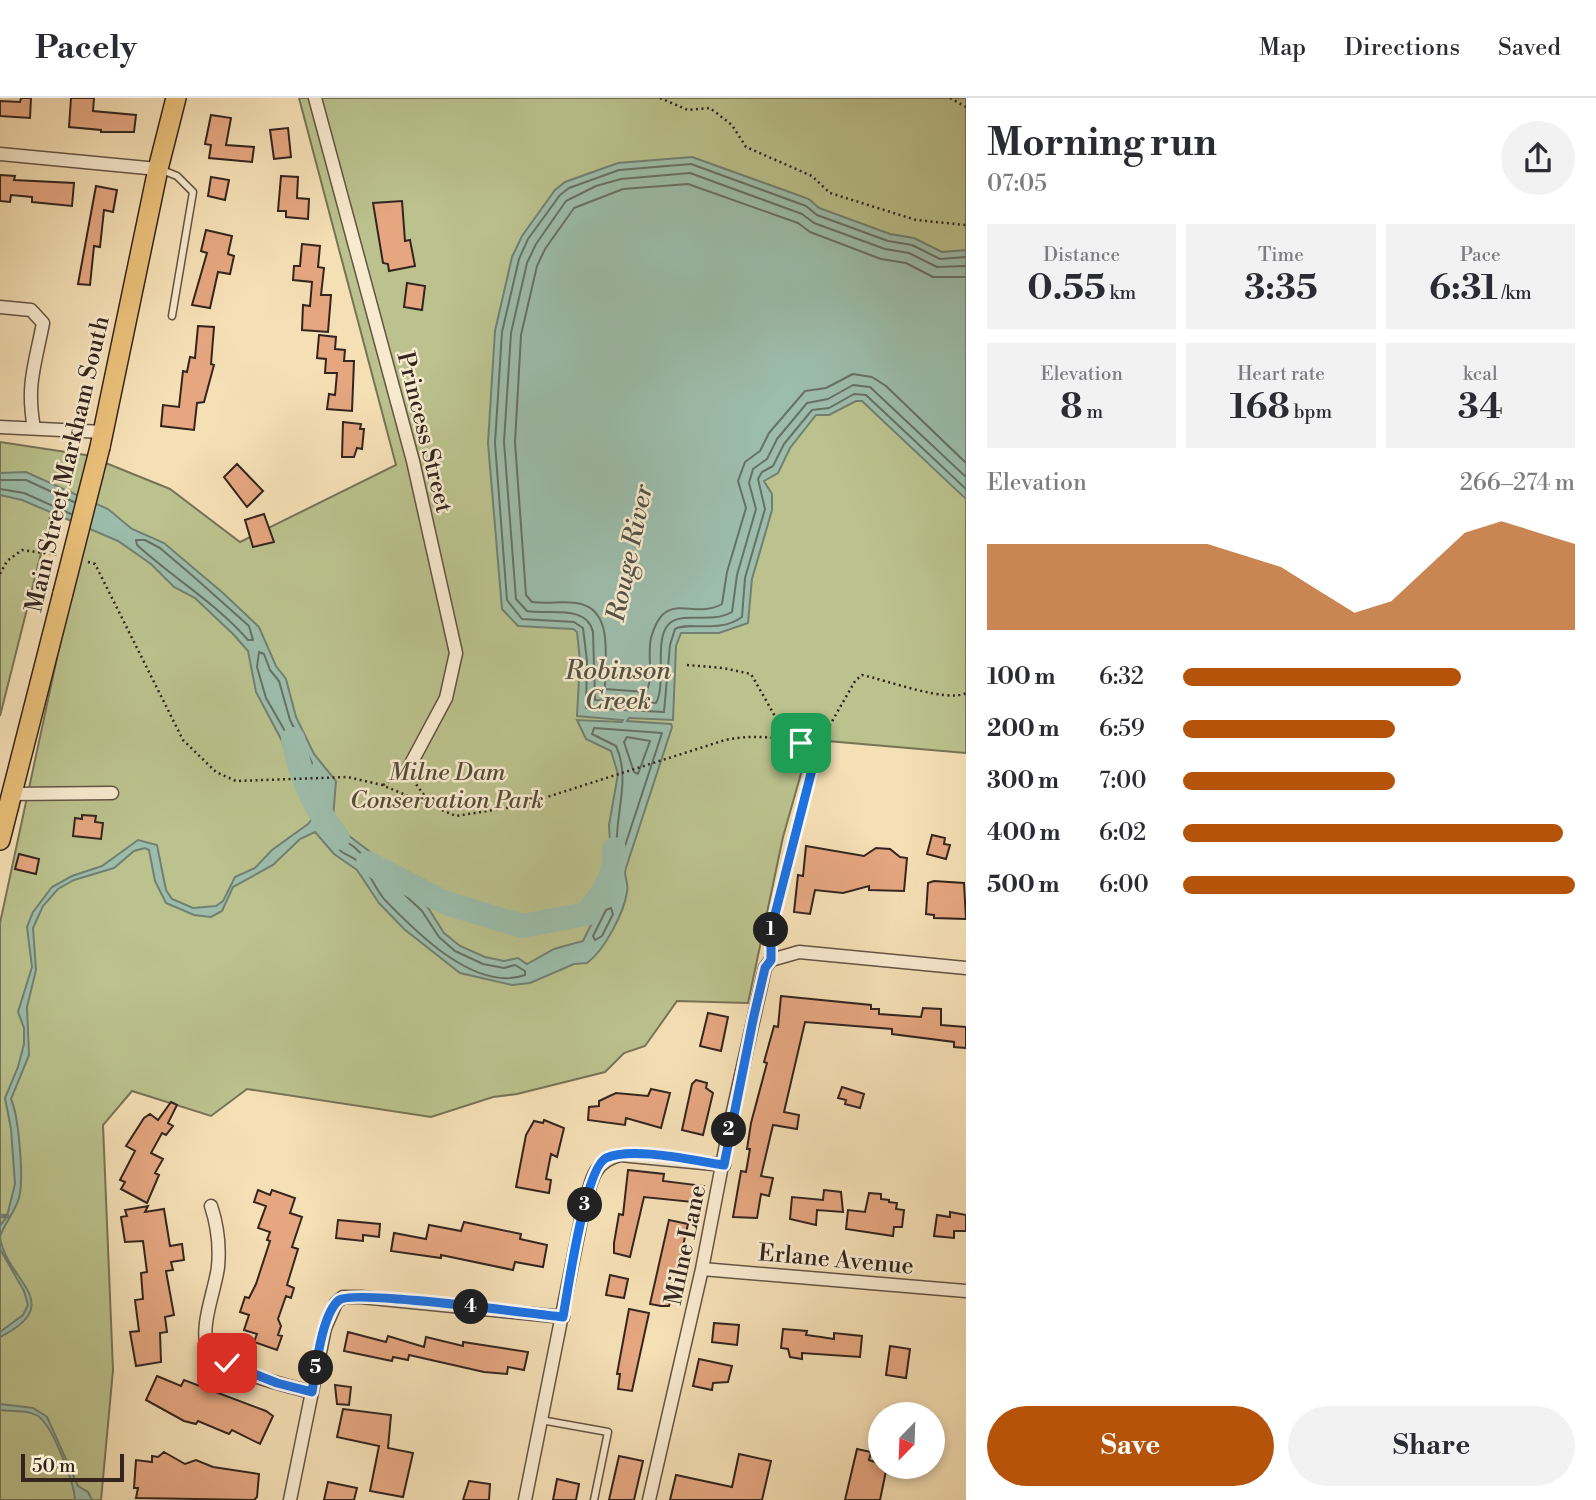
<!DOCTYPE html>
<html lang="en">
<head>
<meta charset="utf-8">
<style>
	body { margin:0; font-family:"Libre Bodoni",serif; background:#f2f2f3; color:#2b2b33; height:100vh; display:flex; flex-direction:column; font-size:26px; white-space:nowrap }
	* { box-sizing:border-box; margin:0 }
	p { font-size:23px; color:#7c7c81 }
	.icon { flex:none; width:38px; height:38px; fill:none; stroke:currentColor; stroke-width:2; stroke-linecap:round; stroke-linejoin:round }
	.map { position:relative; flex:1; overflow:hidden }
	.drawer { display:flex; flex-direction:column; background:#fff; width:630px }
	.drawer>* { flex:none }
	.needle { width:46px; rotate:203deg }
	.fabs { position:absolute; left:868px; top:1304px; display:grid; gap:14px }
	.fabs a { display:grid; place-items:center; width:77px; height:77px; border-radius:50%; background:#fff; box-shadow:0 4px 10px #0003; font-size:35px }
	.scale { position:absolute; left:21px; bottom:18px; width:103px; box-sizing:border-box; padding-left:7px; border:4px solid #33251e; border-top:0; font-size:19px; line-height:24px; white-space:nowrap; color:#33251e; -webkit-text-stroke:5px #f8eacf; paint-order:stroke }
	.pin { position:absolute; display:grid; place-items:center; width:60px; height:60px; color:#fff; margin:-30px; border-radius:14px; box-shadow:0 4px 10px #0006 }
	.km { position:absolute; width:35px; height:35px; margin:-18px; border-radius:50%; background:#222; color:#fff; font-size:19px; line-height:35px; text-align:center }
	.round { display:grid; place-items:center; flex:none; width:74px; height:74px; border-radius:37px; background:#f2f2f3 }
	.overview { display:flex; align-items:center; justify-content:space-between; height:119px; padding:0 21px }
	h1 { font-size:38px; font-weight:700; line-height:52px }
	.metrics { display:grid; grid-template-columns:repeat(3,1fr); gap:10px; height:119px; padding:7px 21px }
	.metrics div { display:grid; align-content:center; border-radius:0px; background:#f2f2f3; text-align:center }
	.metrics b { font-size:35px; font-weight:700 }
	.metrics small { font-size:19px; font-weight:400 }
	.metrics p { font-size:19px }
	.chart { height:196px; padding:14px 21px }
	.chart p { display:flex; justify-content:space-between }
	.chart svg { width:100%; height:126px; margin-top:7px; fill:#b45309; opacity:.7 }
	.cta { display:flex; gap:14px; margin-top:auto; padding:14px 21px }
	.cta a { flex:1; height:80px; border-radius:42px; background:#b45309; color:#fff; font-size:28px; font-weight:700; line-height:80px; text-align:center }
	.cta a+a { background:#f2f2f3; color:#2b2b33 }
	ul { padding:0 21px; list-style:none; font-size:23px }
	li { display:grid; grid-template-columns:112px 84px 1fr; align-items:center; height:52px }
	li i { height:18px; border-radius:9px; background:#b45309 }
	header { display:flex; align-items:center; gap:42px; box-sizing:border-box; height:98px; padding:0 35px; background:#fff; border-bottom:2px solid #e1e1e2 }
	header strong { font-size:33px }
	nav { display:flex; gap:38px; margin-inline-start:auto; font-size:24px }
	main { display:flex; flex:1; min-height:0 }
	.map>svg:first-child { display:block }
</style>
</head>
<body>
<header>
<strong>Pacely</strong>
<nav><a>Map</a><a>Directions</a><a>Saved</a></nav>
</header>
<main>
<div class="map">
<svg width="966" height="1402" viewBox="0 0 966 1402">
	<rect width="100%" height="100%" fill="#f5dfb5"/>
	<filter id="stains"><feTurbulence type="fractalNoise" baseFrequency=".00286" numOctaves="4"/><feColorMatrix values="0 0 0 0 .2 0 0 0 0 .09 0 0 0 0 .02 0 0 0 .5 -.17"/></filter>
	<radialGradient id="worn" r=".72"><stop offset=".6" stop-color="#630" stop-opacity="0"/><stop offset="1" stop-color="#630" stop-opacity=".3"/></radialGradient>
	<!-- green -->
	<path fill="#bbc28d" stroke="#777456" stroke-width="2" d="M299,0H966V655L792,640L806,658L783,739L748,905L677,903L645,948L624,955L605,974L517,996L493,999L431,1019L247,991L211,1018L132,993L103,1027L113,1272L101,1402H0V825L63,532L93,414L55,400L0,618V344L86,357L170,391L240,444L396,367Z"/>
	<!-- water -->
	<path fill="#9cbdab" stroke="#728073" stroke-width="2" d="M692,59L809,101L819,110L890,136L914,140L942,154L966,152V401L862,303H856L829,317H816L790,350L778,375L764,383L772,396V412L752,481L748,525L719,535H681L676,548L673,622L629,620L627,623L671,626L672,629L625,773C625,780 629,788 627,794C624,815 604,853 587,865L574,866L530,885L512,887L460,875L404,831L379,805L357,772L334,756L315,734L300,741L273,767L233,789L222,813L211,819L194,817L166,805L155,783L149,752L145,750L134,753L114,770L74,782L58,791L43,808L33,830L36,872L27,909L29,957L11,1001C19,1019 24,1081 19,1100C15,1114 4,1126 0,1139C6,1183 68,1205 0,1239V1234L23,1217L28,1207L24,1193L0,1151V1128L7,1118L15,1086L11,1031L5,1000L18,969L24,946V930L18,914L32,869L27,829L33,814L52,789L72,778L102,768L138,742L157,747L166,792L172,801L193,810L216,808L223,803L235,779L255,770L272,752L308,726L318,713L313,687L289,664L282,643L256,594L248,553L234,537L195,500L174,489L151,466L118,443L22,402L0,397V375L26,374L108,411L132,431L164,445L223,495L259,529L276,568L286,581L296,619L314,656L336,683L333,720L340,731L373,756L408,793L427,808L444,835L460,848L485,859L504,863L518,860L527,866L554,851L583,843L607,794L611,762L609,727L618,676L611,653L586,641L577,622L622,624L623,622L577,618L580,563L577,534L573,531L518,528L502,511L488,345L495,233L512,159L522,138L555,92L565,84L618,65Z
		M0,1306L33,1310L47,1319L78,1388L88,1394L92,1402H75C74,1384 52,1327 38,1318C26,1311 13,1314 0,1312Z"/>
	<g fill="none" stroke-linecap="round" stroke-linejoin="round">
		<!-- shore -->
		<path stroke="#687164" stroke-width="2" d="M966,159L940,161L912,147L888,143L817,117L806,108L691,66L619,72L569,90L560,97L528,141L519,161L502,234L495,345L507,502L522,521L574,524L583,530L587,563L586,610L664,614L670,547L675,531C688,523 719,536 742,519L745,480L765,411L758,381L762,374L773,368L784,346L812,312L829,310L854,296L866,297L966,391
			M966,168L937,169L909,155L885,151L814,125L802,116L690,75L621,81L596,88L566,103L536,146L527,165L511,235L504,344L516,501L527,513C548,517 587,506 593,534L595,602L656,605C663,593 660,567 661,551C663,500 702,531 732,514L737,477L756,411L749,385L753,371L767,361L777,341L807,305L828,301L853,287L870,289L966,379
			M966,179H933L906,165L881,161L810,134L798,125L688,86L623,91L574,110L545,151L537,168L521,237L515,344L526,497L532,504C547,506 562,503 576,505C616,510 604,564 605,591L646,594C654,580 647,557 651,540C665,489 692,523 722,506L727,474L746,410L738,383L745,364L760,353L769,335L805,293L826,290L853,276L872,279L886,288L966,365
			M0,382H26L74,404
			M0,391L24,395L71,416
			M136,442H145L160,450L194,479L249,528L253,542H248C216,505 173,480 137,447Z
			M259,554L264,556L270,572L279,583L290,622L312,665L310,669L296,660L289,640L266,600L257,569Z
			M594,630L662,635L621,760L617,757C613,721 632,682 616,648L592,636Z
			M627,639L650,643L638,676L634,674L624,644Z
			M323,721L335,737L353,748L422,813L439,839L455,853L483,866L504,870L515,867L525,873V877C475,895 415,833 384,801C376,791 371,779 364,769C358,761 350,759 342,754C332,747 327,734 319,726Z
			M611,810L613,816L602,838L595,842L593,838L606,812Z"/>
		<!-- stream -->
		<path stroke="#728073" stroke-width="4.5" d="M0,1118H7"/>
		<!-- river -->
		<path stroke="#9cbdab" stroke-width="24" d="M293,641C300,679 314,710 338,740
			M368,765L446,805L522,828L586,816C603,795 616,779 614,751"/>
	</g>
	<!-- building -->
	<path fill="#e5a680" stroke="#33251e" stroke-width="2" d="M21,0H31L30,20L0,18V3L20,4Z
		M71,0H94L93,13L136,17L134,34H101V32L69,29Z
		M211,17L231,20L226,47L254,49L252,64L209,60L211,47L205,46Z
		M288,30L291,59L274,61L270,32Z
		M0,77L15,78L14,82L74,85L72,108L32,104V99L11,97L10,104L0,103Z
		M281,78L298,79L297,100L309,101L308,121L286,119V113H278Z
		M211,79L229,82L225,102L208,98Z
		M96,88L117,92L113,114L104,112L100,149L94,148L90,187L78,186Z
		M402,103L405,143L410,142L415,168L389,173L388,166L383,165L373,105Z
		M206,132L232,138L228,156L234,158L230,176L218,174L210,210L192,207L207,155L201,153Z
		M302,146L320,148L318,169L324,170L321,197H331L328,234L302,232L303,207L310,208L312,184L293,182L294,168H300Z
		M407,185L425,188L422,212L404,209Z
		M198,228L214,229L211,266L214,267L204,304L197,305L194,332L161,328L163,307L179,309L183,273L187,274L190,259L195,260Z
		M319,237L336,239L335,251L345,252L344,263H354L352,313L327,311L329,296L335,297L337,275H325L326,261L317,260Z
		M343,324L361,326L360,331H364L362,351L357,350L354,359H342Z
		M237,366L263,393L247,409L224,379Z
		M264,416L274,444L253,449L245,422Z
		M82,717L96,718L95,724L103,725L101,741L73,738L75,720L82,721Z
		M932,737L945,740L944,746L950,747L946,761L927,756Z
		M806,748L864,758L876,750L890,751L900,759L907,760L904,793L869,792V788L843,795L815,792L810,816L794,814L798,777L803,778Z
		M19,756L39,761L36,776L15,771Z
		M934,783L964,785L966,821L934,820V817L926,816L928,785Z
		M781,898L871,907V911H879V916L921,919L923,910L941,911V927L966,929V950L954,949V944L892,936V931L805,924L784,1014L799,1017L797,1031L773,1027L761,1078L773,1080L769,1098L761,1096L757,1120L733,1119L741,1073L746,1074L750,1051H747L751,1025L767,965L764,964L774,928L778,929Z
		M708,915L728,919L721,953L700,948Z
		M696,982L707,985L706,990L713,995L703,1037L682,1032L692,986Z
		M842,989L864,996L860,1010L845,1006L846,1002L838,1000Z
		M651,991L670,995L661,1030L626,1020L625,1027L588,1022L589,1009L599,1008V1003L616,995L648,998Z
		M171,1004L177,1007L168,1025L173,1028L166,1037L162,1035L151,1055L163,1061L155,1075L159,1077L147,1105L121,1091L125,1084L120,1082L135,1053L126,1048L144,1020L150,1016L158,1022Z
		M544,1022L564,1030L557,1059L551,1056L546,1081L551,1082L549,1095L516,1089L526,1037L534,1023L543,1025Z
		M628,1072L664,1076L663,1083L704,1088L702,1105L644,1099L630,1159L614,1155V1145L619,1116L623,1117Z
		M258,1092L270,1097L272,1092L295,1100L290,1115L302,1119L292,1149L298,1151L287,1187L294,1190L291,1200L286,1198L278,1221L281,1228L278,1237L282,1238L277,1252L254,1244L257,1236L244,1232L249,1217L240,1214L245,1199L249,1200L256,1186L270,1143L267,1142L270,1134L258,1130L266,1108L254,1104Z
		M824,1092L841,1094L843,1114L817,1112L816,1127L790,1121L792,1099L823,1102Z
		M869,1095L881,1096V1101L889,1102V1104L897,1105L896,1111L904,1112L902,1129H894L893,1138L846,1131L848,1112L865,1114Z
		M148,1108L145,1114L164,1111L170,1148L182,1146L184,1162L171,1164L173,1172L166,1173L174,1217L165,1219L167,1234L160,1235L161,1264L136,1268L130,1234L139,1233L135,1202L143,1201L141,1175L147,1174L143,1143L125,1144L121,1119L127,1118L125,1112Z
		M950,1114L966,1117V1133H954V1140L934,1138L937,1117L950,1119Z
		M338,1122L380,1126L379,1139L363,1137V1143L336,1140Z
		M669,1122L688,1126L669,1208H661L650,1206Z
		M464,1124L521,1136L520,1141L547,1147L543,1169L515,1164L513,1172L441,1157V1160L391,1153L394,1135L426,1141L429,1127L461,1133Z
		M610,1177L628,1181L624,1200L606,1197Z
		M629,1211L649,1215L632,1293L618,1291L620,1276H617Z
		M714,1225L739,1227L737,1247L712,1244Z
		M783,1231L807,1233L806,1237L821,1239L834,1241V1235L862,1238L860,1259L802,1255V1261L790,1259L788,1251L781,1250Z
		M348,1234L386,1244L388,1238L424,1249L426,1239L463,1248V1244L528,1254L524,1272L508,1269L507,1276L484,1274L409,1257L408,1262L393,1259L392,1263L344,1253Z
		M890,1248L910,1251L906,1280L886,1277Z
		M699,1261L732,1268L728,1284L713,1285L712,1292L693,1288Z
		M157,1278L181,1288L184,1282L266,1313L273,1318L260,1346L232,1332L229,1336L198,1323L196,1326L184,1323L146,1302Z
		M335,1287L351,1289L349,1307L337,1306Z
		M343,1311L391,1317L388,1350L413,1355L403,1399L370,1393L379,1348L337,1339Z
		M857,1351L871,1354L869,1362L887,1368L880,1402H845Z
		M164,1354L185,1366L196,1362L213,1369L259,1376L257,1399L254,1402L136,1400L138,1390H134L136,1362L152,1364V1358L158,1359Z
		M739,1356L771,1363L762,1402H670L676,1377L732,1389Z
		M619,1358L643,1363L634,1402H609Z
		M557,1381L579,1386L576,1402H553Z
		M469,1383L490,1386L489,1402H463Z
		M328,1384L357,1390L354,1402H324Z"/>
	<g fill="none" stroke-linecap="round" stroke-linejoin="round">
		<!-- service casing -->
		<g stroke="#645444" stroke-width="9">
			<path id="service" d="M162,72L177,78L193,94L172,218
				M541,1322L608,1334L594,1402"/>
		</g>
		<!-- minor casing -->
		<g stroke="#645444" stroke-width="15">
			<path id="minor" d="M315,0L413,363L456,555L446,600L407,673
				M0,56L158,71
				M0,209L31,212L43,225C35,267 26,287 34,330
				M0,329L103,334
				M11,696L112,695
				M211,1108C218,1129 220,1147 218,1169C215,1193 199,1229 208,1252C230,1275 281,1286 311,1294
				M702,1171L966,1193
				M290,1402L325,1230L336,1205L343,1199H361L563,1219
				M525,1402L582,1117C591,1089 589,1065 620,1057L724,1067
				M649,1402L702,1171L729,1031L765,870L771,862L799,854L966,870"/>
		</g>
		<!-- primary casing -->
		<g stroke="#33251e" stroke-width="22">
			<path id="primary" d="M100,349L158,71L176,0
				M0,742L63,495"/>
		</g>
		<!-- path -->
		<path stroke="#33251e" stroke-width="2.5" stroke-dasharray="2 3.5" stroke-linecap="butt" d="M660,0L688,12L710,10L732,27L746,49L812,78L830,95L916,122L966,127
			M950,0L966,9
			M88,464L95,466L183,642L216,674L236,683L348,679L382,687L456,718L519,708L725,642C759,635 785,641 818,648L855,583L862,577C886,582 947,605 966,595
			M0,476L7,463L22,452L58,457
			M687,567L723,570L751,576L776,620L811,633L818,648L771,832V848
			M413,682L432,708
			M383,687L395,680"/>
		<!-- service -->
		<use href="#service" stroke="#f8eacf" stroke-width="6"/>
		<!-- minor -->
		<use href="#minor" stroke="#f8eacf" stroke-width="12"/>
		<!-- primary -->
		<use href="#primary" stroke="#eac07a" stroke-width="19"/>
		<!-- primary-bridge casing -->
		<g stroke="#33251e" stroke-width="22" stroke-linecap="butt">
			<path id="primary-bridge" d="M63,495L100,349"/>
		</g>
		<!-- primary-bridge -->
		<use href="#primary-bridge" stroke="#eac07a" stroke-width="19"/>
	</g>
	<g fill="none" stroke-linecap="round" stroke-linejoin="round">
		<!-- route casing -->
		<g stroke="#fff" stroke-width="14">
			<path id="route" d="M227,1265L277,1285L312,1294C316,1272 321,1217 339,1202C353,1191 533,1216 563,1219C568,1192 585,1070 606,1060C632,1048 695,1063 724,1067L753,922L765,870L771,862V832L818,648L801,645"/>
		</g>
		<!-- route -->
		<use href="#route" stroke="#1a73e8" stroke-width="9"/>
	</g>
	<g text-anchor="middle" stroke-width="5" stroke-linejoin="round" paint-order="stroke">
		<!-- street labels -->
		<g font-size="24" fill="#33251e" stroke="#f8eacf">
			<text transform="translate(425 334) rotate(76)" y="8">Princess Street</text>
			<text transform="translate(67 366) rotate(-77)" y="8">Main Street Markham South</text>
			<text transform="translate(685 1147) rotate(-78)" y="8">Milne Lane</text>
			<text transform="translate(836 1161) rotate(5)" y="8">Erlane Avenue</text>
		</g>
		<!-- park labels -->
		<g font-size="24" font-style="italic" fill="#554c3a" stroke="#f8eacf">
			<text x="447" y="682">Milne Dam<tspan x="447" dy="28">Conservation Park</tspan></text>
		</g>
		<!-- water labels -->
		<g font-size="26" font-style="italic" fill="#525348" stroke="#f8eacf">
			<text transform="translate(629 455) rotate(-78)" y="9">Rouge River</text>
			<text x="618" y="581">Robinson<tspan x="618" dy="30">Creek</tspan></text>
		</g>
	</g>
	<rect width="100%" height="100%" filter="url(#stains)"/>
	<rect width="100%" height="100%" fill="url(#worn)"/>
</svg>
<div class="fabs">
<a><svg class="needle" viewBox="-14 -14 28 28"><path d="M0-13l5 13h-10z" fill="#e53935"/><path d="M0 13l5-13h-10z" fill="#7c7c81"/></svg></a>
</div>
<div class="scale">50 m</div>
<div class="pin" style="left:801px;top:645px;background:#1e9e55"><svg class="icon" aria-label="arrive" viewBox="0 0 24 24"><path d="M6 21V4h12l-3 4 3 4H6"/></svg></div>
<div class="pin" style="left:227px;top:1265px;background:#d93025"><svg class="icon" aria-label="check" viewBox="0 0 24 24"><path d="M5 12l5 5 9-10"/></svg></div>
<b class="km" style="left:771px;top:832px">1</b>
<b class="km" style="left:729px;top:1032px">2</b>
<b class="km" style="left:585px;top:1107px">3</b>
<b class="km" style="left:471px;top:1209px">4</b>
<b class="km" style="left:316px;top:1270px">5</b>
</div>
<section class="drawer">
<div class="overview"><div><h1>Morning run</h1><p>07:05</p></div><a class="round"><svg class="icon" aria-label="share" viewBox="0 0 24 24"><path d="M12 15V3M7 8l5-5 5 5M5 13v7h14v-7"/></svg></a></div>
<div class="metrics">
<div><p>Distance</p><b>0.55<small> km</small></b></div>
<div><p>Time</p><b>3:35</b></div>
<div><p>Pace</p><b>6:31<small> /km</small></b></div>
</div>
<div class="metrics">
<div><p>Elevation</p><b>8<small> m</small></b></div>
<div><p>Heart rate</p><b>168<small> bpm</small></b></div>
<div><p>kcal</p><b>34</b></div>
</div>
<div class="chart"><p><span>Elevation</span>266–274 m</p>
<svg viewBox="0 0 160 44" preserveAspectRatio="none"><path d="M0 44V14L10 14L20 14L30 14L40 14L50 14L60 14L70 18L80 22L90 30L100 38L110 34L120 22L130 10L140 6L150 10L160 14V44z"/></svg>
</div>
<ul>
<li><b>100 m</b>6:32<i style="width:71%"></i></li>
<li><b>200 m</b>6:59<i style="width:54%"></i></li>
<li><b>300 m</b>7:00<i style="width:54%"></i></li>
<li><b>400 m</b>6:02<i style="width:97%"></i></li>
<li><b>500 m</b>6:00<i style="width:100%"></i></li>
</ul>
<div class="cta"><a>Save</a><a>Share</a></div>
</section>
</main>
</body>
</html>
